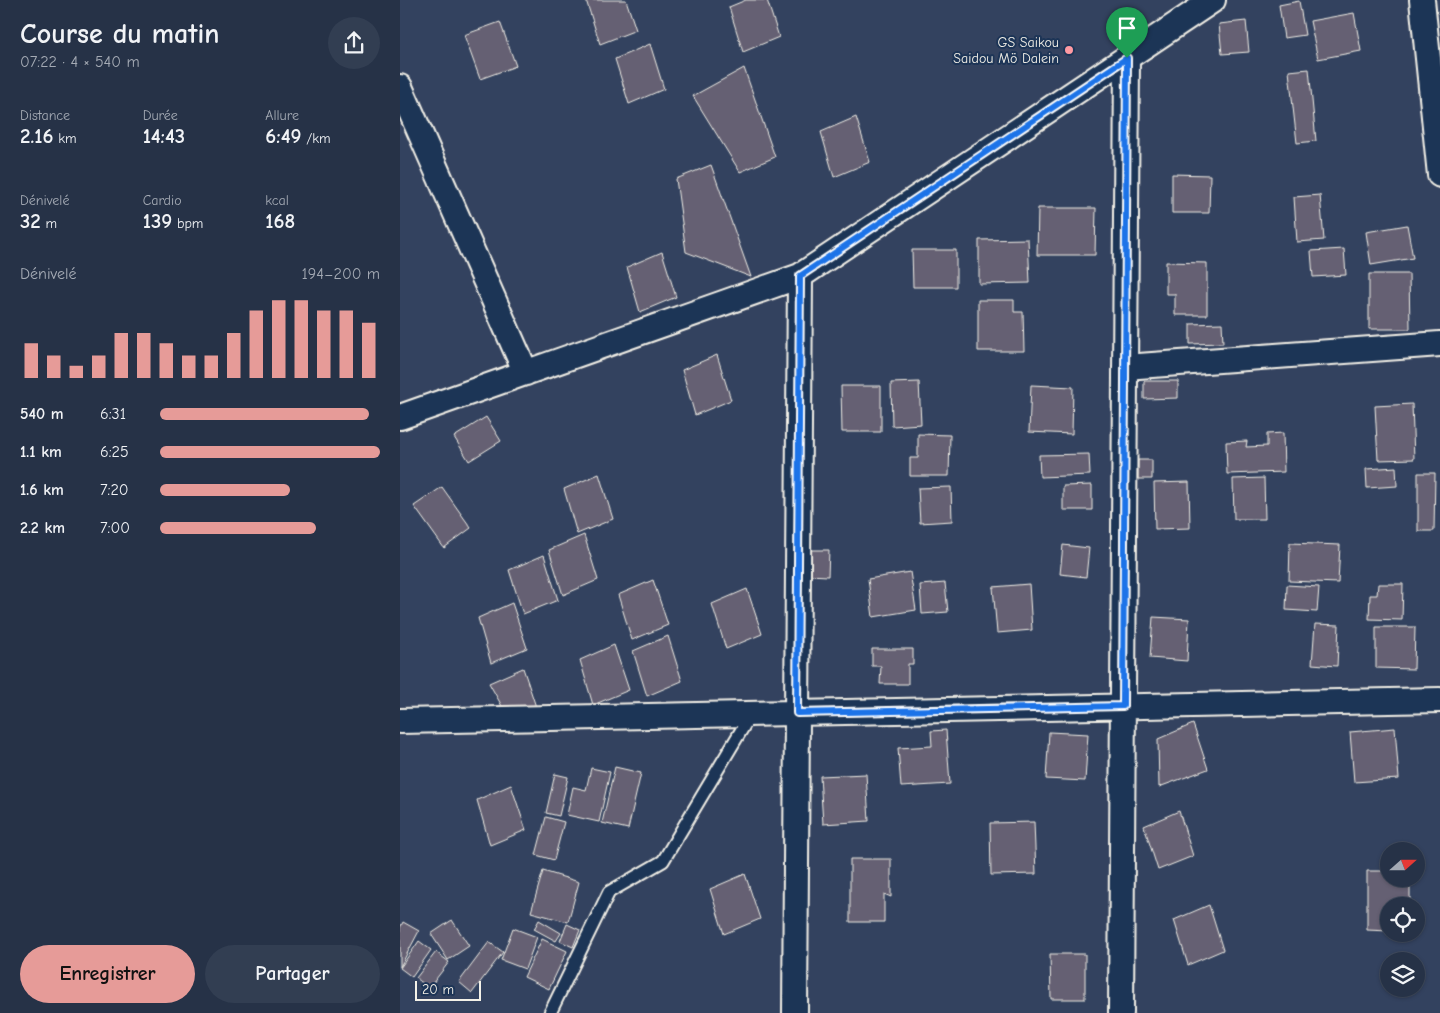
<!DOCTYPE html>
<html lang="fr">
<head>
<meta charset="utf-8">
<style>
	body { margin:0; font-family:"Comic Neue",sans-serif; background:#323e52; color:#f1f3f6; height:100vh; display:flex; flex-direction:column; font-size:19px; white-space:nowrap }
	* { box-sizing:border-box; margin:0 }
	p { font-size:16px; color:#a4aab4 }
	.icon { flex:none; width:28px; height:28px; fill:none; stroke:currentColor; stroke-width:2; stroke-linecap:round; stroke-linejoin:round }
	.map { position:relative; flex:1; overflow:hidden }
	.details { display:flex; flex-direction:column; background:#263247; width:400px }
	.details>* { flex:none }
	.needle { width:32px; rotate:69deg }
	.controls { position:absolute; left:980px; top:842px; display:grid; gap:10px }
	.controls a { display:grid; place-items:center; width:45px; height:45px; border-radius:50%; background:#263247; box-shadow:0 1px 4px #0004,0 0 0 1px #424d60; font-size:25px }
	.scale { position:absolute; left:15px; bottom:12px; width:66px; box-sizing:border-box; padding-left:5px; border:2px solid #f4f1e8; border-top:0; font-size:14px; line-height:18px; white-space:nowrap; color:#f4f1e8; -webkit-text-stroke:4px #1d3557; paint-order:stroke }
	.pin { position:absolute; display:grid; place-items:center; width:42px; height:42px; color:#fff; margin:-51px -21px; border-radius:50% 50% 50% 0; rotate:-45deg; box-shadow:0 0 5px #0007 }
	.pin .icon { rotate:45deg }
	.round { display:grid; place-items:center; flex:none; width:52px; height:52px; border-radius:26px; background:#323e52 }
	.overview { display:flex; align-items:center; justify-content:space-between; height:85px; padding:0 20px }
	h1 { font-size:28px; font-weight:800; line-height:38px }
	.stats { display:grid; grid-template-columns:repeat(3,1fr); gap:8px; height:85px; padding:5px 20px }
	.stats div { display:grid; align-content:center }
	.stats b { font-size:21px; font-weight:800 }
	.stats small { font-size:14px; font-weight:400 }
	.stats p { font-size:14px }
	.chart { height:140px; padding:10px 20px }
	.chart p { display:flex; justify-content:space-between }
	.chart svg { width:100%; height:90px; margin-top:5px; stroke:#e69b98; stroke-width:6 }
	.button { display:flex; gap:10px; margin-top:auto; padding:10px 20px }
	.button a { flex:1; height:58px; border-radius:30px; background:#e69b98; color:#111; font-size:20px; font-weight:800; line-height:58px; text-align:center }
	.button a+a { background:#323e52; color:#f1f3f6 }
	ul { padding:0 20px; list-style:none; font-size:16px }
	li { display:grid; grid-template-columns:80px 60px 1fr; align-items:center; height:38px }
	li i { height:12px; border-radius:6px; background:#e69b98 }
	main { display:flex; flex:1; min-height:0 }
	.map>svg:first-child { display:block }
</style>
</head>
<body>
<main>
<section class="details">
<div class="overview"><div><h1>Course du matin</h1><p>07:22 · 4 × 540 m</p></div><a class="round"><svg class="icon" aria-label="share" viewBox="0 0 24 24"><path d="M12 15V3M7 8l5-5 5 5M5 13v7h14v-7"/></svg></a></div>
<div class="stats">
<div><p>Distance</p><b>2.16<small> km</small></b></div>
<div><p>Durée</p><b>14:43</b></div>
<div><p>Allure</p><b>6:49<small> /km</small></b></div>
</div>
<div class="stats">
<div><p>Dénivelé</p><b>32<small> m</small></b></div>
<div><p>Cardio</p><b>139<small> bpm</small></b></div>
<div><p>kcal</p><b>168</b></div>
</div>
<div class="chart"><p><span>Dénivelé</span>194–200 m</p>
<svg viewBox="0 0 160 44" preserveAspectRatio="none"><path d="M5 44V27M15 44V33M25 44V38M35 44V33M45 44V22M55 44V22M65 44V27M75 44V33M85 44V33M95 44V22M105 44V11M115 44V6M125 44V6M135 44V11M145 44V11M155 44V17"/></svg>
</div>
<ul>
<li><b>540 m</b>6:31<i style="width:95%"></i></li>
<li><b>1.1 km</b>6:25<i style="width:100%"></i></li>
<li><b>1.6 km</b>7:20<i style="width:59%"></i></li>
<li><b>2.2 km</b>7:00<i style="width:71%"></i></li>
</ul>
<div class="button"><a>Enregistrer</a><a>Partager</a></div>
</section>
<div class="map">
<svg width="1040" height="1013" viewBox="0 0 1040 1013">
	<rect width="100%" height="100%" fill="#33425f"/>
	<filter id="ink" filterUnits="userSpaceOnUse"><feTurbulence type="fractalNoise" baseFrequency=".02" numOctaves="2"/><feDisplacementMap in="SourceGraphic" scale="10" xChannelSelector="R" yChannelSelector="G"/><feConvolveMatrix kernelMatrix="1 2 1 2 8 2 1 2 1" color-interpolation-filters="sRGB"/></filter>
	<g filter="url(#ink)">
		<!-- building -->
		<path fill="#656073" stroke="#f4f1e8" d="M186,0H226L236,30L200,44Z
			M346,0H367L379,37L343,52L329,7Z
			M899,1L905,35L884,38L879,5Z
			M954,13L961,51L918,59L910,21Z
			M846,21L849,52L822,54L819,24Z
			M100,22L116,66L80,79L64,35Z
			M250,44L264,89L229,104L215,59Z
			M344,68L375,157L340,172L293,96Z
			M909,69L916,141L897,143L889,71Z
			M456,117L470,162L434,177L421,132Z
			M311,165L351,277L286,252L276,179Z
			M772,174L810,175L809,213H772Z
			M920,195L924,240L897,242L894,197Z
			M638,208H696L695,255H637Z
			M1007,225L1013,258L971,265L966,232Z
			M628,239L630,283L579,284V240Z
			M944,249L946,275L913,277L911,251Z
			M512,250H556V287H513Z
			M262,252L276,297L240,312L227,267Z
			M766,262L807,263V315H775V294H766Z
			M969,274H1009L1010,329H969Z
			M578,300H614V312H623L624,351H578Z
			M822,323L823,343L790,344V324Z
			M317,355L331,400L295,415L282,370Z
			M744,381H778V398L744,399Z
			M519,382L521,424L492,426L491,383Z
			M631,385L673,387L672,434L629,432Z
			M441,386H481V432H442Z
			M1012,404L1014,459L978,460L975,406Z
			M86,417L101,441L69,461L54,437Z
			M883,433L884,472L827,474L826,442L847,441L846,447L867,446V434Z
			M518,434L550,435L549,476H510V458H518Z
			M689,454L690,475L640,477L639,455Z
			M738,460H752V479H738Z
			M996,467L997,486L967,488L966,469Z
			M1018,473H1035L1034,531H1018Z
			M199,474L213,519L177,534L164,489Z
			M864,478L865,519H834L833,479Z
			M789,482L790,528L755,529L754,483Z
			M692,485V510H663V486Z
			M42,487L71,528L44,548L14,506Z
			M551,487L552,521L520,523L518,488Z
			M184,535L198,580L163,595L149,550Z
			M890,543L940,545L938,583L889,581Z
			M663,545L689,548L686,577L660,574Z
			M409,550H429L428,576L408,575Z
			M144,555L158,600L123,614L109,570Z
			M510,572L516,610L473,617L468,579Z
			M253,580L268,625L232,640L218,595Z
			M545,583L548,612L522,614L520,585Z
			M629,584L632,630L597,633L593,587Z
			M978,584H1003L1002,620L969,619L970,595H977Z
			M887,585L919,587L917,612L886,610Z
			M347,589L362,634L326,649L312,604Z
			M112,603L127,648L91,663L78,618Z
			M753,617L789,619L787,661L750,658Z
			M915,624L939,625L937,666L912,664Z
			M976,627H1015L1014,669L976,668Z
			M268,636L282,681L247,696L233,651Z
			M214,645L229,690L193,705L180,660Z
			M472,649H513V664H508V684H480L481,666H472Z
			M123,668L138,713L107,715L89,683Z
			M793,724L808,769L759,787L758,739Z
			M995,728L999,779L954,782L950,732Z
			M546,730L550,784L501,787L498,748L532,746L531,731Z
			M649,732L688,734L685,781L646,779Z
			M215,767L241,773L228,829L202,823Z
			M191,768L210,772L199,822L167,815L173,787L186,790Z
			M155,774L168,777L159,816L146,813Z
			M466,774L469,821L423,824L420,776Z
			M111,785L126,830L90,845L77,800Z
			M779,811L793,856L758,870L744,826Z
			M146,817L164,822L154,860L136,855Z
			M634,822L636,874L591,875L590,823Z
			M450,859H491V897L484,894V922H450Z
			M143,871L179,882L168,922L131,912Z
			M967,871H989V879H1010V906H989V931L967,930Z
			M345,874L360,919L324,934L310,889Z
			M809,905L823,950L788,965L774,920Z
			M52,920L69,946L48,960L31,934Z
			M139,920L161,933L156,941L134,929Z
			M3,922L19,931L0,967V928Z
			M167,924L180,930L173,947L160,941Z
			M113,928L137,937L125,969L101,960Z
			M142,939L167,951L149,989L124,977Z
			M19,941L31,950L12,977L0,968Z
			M89,942L103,952L72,993L59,982Z
			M36,952L49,962L29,988L16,978Z
			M650,954H685V999H651Z"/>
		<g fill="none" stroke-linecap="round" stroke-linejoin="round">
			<!-- lane casing -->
			<g stroke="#f4f1e8" stroke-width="15">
				<path id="lane" d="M150,1013L209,892L263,861L351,714"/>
			</g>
			<!-- street casing -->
			<g stroke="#f4f1e8" stroke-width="28">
				<path id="street" d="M1022,0L1040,175
					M0,87L126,373
					M725,367L1040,344
					M0,417L400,276L813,0
					M0,721L1040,700
					M395,1013L400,276
					M721,1013L727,57"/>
			</g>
			<!-- lane -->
			<use href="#lane" stroke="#1d3557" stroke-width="11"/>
			<!-- street -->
			<use href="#street" stroke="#1d3557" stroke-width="24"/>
		</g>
	</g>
	<g fill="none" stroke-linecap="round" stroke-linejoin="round" filter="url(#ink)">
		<!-- route casing -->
		<g stroke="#fff" stroke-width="10">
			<path id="route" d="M727,58L723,706L397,713L400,276Z"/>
		</g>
		<!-- route -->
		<use href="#route" stroke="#1a73e8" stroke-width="6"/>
	</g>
	<!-- markers -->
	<circle fill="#ff9aa2" stroke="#1d3557" stroke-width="2" cx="669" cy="50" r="5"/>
	<g text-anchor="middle" stroke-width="4" stroke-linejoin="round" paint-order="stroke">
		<!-- poi labels -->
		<g font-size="14" fill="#f4f1e8" stroke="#1d3557" text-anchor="end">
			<text x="659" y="47">GS Saikou<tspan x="659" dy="16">Saidou Mö Dalein</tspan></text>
		</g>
	</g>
</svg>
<div class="controls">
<a><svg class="needle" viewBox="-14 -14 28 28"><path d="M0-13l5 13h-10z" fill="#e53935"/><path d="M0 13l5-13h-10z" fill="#a4aab4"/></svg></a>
<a><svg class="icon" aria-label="locate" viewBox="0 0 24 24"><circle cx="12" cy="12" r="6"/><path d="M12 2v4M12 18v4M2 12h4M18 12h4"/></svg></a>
<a><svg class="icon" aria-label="layers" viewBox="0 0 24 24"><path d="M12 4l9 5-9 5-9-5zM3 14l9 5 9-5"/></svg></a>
</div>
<div class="scale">20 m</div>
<div class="pin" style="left:727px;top:58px;background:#1e9e55"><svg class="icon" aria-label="arrive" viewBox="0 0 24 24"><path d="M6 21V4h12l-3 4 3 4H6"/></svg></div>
</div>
</main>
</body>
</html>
